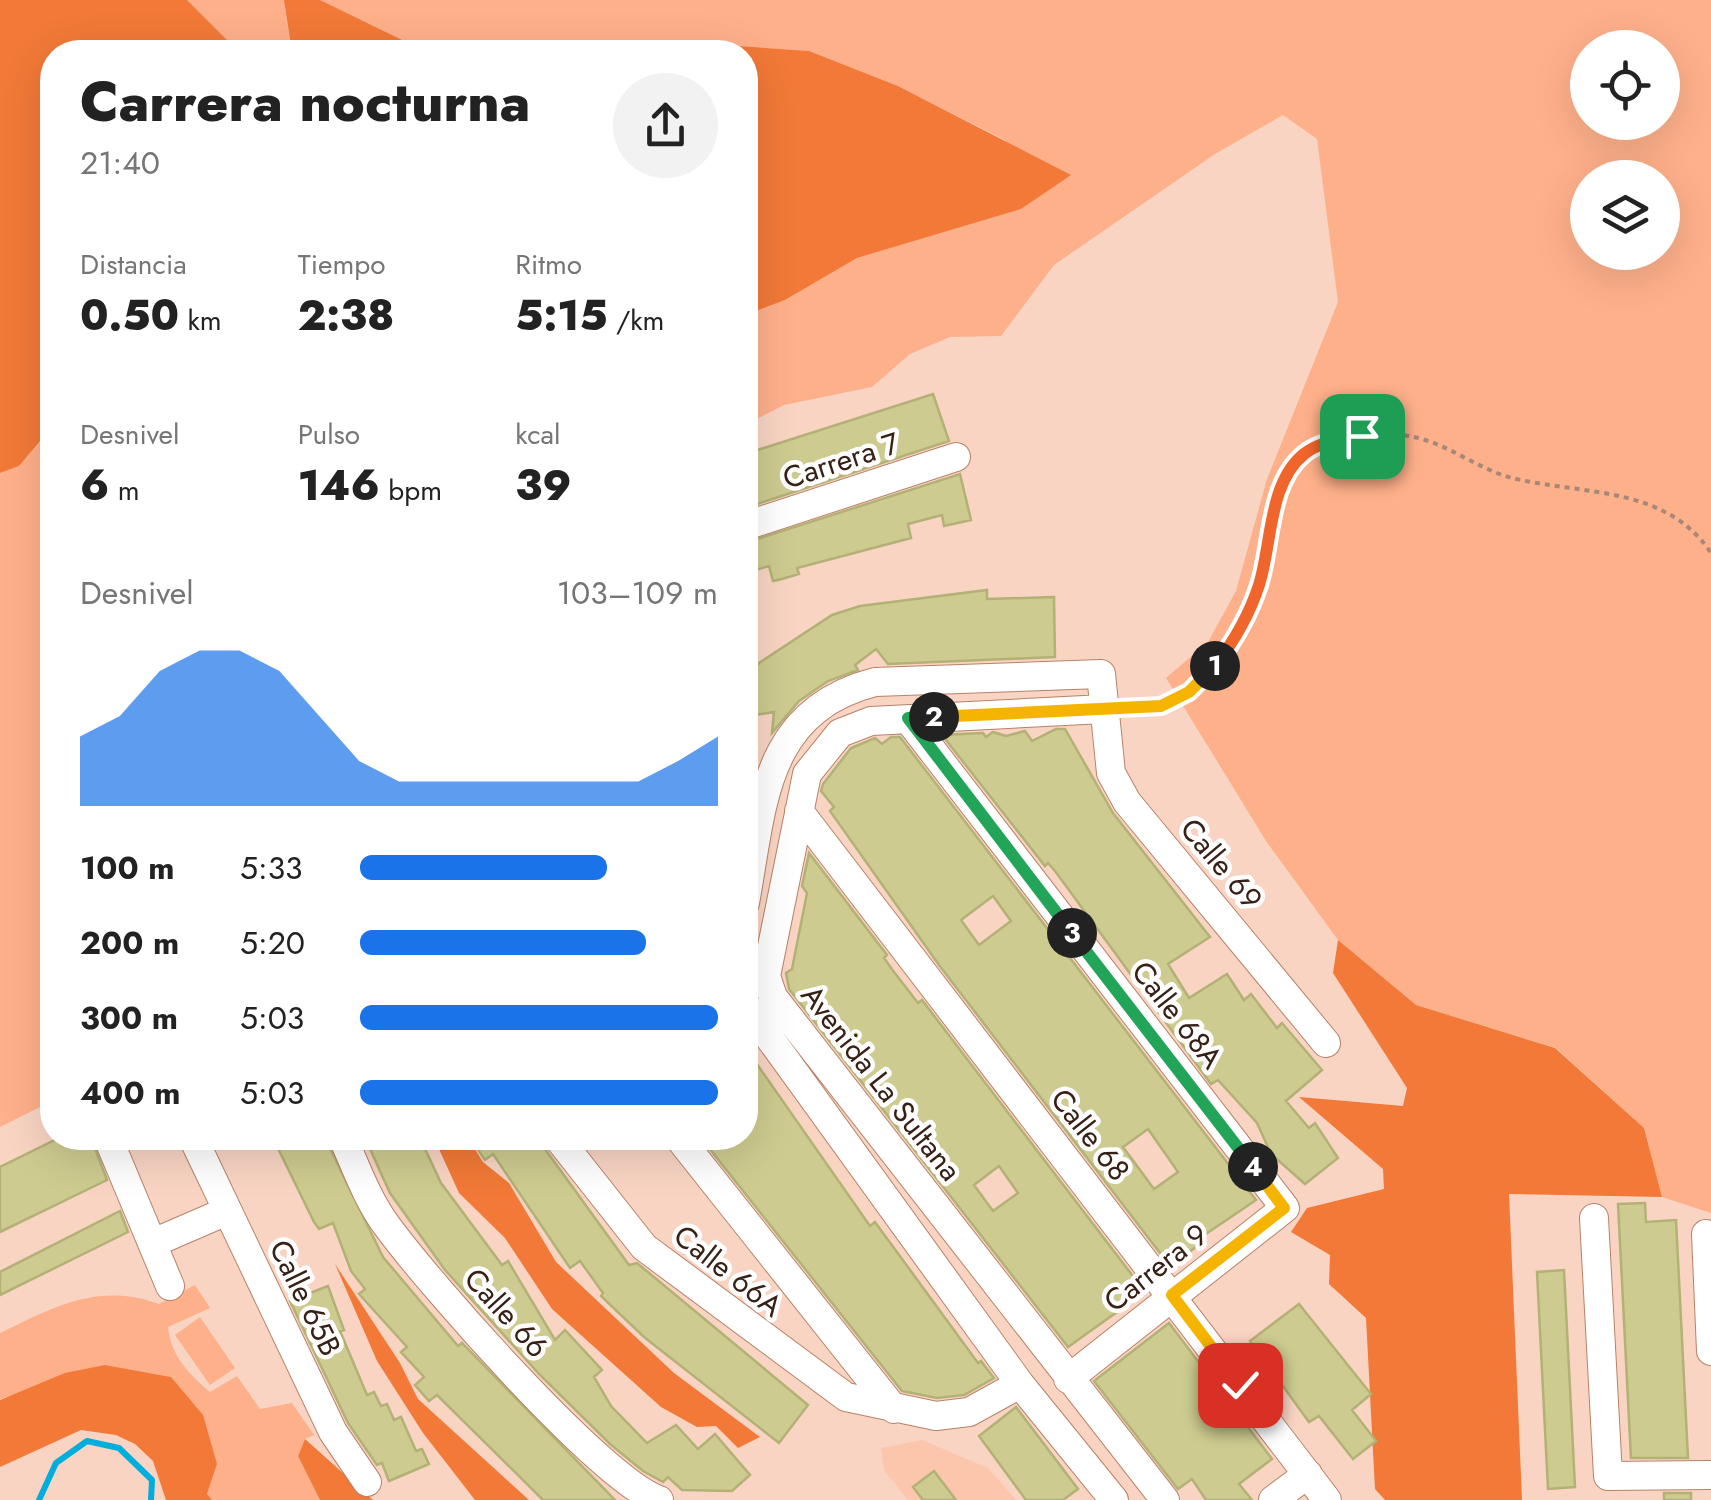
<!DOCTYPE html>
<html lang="es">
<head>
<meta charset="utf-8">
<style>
	body { margin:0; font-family:Jost,sans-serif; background:#f2f2f2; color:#222; height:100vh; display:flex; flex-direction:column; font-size:38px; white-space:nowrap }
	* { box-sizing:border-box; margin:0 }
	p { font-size:32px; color:#767676 }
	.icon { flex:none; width:55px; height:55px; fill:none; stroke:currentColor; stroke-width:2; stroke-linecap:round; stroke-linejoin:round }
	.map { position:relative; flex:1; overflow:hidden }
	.panel { position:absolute; left:40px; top:40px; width:718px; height:1110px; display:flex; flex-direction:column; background:#fff; border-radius:40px; box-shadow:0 10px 40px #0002 }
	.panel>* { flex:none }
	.fabs { position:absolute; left:1570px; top:30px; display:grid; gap:20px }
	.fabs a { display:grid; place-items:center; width:110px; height:110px; border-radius:50%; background:#fff; box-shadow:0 10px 40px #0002; font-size:50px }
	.pin { position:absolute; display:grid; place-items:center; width:85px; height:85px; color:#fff; margin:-42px; border-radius:20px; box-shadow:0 5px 15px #0006 }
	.km { position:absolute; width:50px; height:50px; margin:-25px; border-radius:50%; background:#222; color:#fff; font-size:28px; line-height:50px; text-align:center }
	.round { display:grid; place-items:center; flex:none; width:105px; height:105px; border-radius:52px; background:#f2f2f2 }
	.headline { display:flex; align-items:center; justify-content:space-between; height:170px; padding:0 40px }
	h1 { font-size:55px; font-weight:800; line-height:75px }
	.stats { display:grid; grid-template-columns:repeat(3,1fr); gap:15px; height:170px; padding:10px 40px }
	.stats div { display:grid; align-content:center }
	.stats b { font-size:42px; font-weight:800 }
	.stats small { font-size:28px; font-weight:400 }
	.stats p { font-size:28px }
	.chart { height:280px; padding:20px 40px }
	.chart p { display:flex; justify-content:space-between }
	.chart svg { width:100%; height:180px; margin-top:10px; fill:#1a73e8; opacity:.7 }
	ul { padding:0 40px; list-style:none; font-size:32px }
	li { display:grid; grid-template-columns:160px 120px 1fr; align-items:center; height:75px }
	li i { height:25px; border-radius:12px; background:#1a73e8 }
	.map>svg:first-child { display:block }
</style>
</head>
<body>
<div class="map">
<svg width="1711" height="1500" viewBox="0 0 1711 1500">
	<rect width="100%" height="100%" fill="#f9d4c3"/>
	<!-- built -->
	<path fill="#fcc6ad" d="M922,1440L988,1468L1016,1500H908L884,1470L881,1448Z"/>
	<!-- green -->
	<path fill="#feb08a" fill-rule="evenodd" d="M187,0H284L292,52H239Z
		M320,0H1711V1213L1662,1197L1644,1128L1556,1048L1416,1005L1338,940L1266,841L1166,678L1208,642L1236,591L1267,479L1338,302L1317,139L1283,115L1215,154L1054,265L1001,336L950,337L910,354L872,387L784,405L745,425V315L785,300L857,258L1021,209L1005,140L898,86L809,51L696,43L674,52H427ZM1588,48H1662V122H1588ZM1588,178H1662V252H1588Z
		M52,427V1101L0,1127V473L19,466Z
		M195,1285L210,1308L168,1327C171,1356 188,1373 210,1392L237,1376L260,1409L292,1403L314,1435L305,1439L298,1456L320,1500H212L207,1494L217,1464L171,1377L105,1365L0,1399V1333C54,1307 99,1282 159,1304Z
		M200,1317L235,1368L210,1385L175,1335Z"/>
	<!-- forest -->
	<path fill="#f27937" d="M0,0H187L239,52H52V427L19,466L0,473Z
		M284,0H320L427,52H292Z
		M695,43L809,51L898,86L1071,175L1021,209L857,258L785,300L745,315V52H674Z
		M1338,940L1416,1005L1555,1048L1644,1128L1662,1197L1509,1194L1522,1500H1385L1375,1489L1366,1318L1329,1284L1330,1255L1291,1232L1307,1208L1384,1189L1383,1169L1299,1097L1403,1106L1407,1088L1333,973Z
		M434,1138H468L483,1162L509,1183L556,1262L674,1373L760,1437L738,1448L716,1426L697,1427L661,1407L552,1309L505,1238L459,1193Z
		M335,1264L400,1363L418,1399L529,1500H475L423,1433L377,1361Z
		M105,1365L171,1377L203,1415L217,1464L207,1494L212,1500H166L153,1461L135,1444L116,1435L81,1430L0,1467V1400L65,1373Z
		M305,1439L373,1500H320L298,1456Z"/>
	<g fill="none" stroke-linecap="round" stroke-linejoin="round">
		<!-- stream -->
		<path stroke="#00aede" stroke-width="6" d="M39,1500L56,1463L87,1441L119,1448L152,1480L151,1500"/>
	</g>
	<!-- building -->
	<path fill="#cdcb8f" stroke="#b3b176" stroke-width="2.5" fill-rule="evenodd" d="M933,394L949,441L745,508V454Z
		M960,474L971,520L944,526L942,515L908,524L911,538L797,568L799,574L782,579L773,581L769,566L745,573V543Z
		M987,590V599L1054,597L1055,657L888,664L876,649L855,665L858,670L828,681L799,701L772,733L774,712L755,715L749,677L759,663L832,615L860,606Z
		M1056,729H1065L1113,813L1210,937L1168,964L1189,998L1227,974L1244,1000L1251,994L1277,1028L1282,1023L1322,1070L1286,1101L1309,1128L1315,1123L1338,1158L1305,1184L1271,1154L1257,1123L1218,1080L1211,1084L1055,871L1048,863L1045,866L942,735L983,733L986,737L993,732L1006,736L1025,731L1032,741Z
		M891,737H900L1256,1200L1200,1238L1203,1242L1170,1266L939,965L830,811L834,807L821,791L823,784L851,748L875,738L882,744ZM993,896L1011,921L979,945L961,920ZM1148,1129L1178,1172L1154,1189L1123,1147Z
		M809,853L887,955L884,958L894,972L918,1003L922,1000L1145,1292L1068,1347L789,989L786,973L792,969L807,893L802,886ZM999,1166L1018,1193L993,1211L974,1185Z
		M745,1047L870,1226L875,1222L978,1363L981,1361L994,1378L964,1395L937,1398L902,1391L701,1138H745Z
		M59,1138H91L107,1180L0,1232V1167Z
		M273,1138H325L383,1257L458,1346L462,1343L615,1500H543L437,1395L429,1401L415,1385L424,1377L401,1352L407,1347L359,1294L365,1289L351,1271L333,1223L319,1229L314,1222Z
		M365,1138H420L441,1183L502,1265L508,1261L555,1340L565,1330L602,1370L594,1377L611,1406L647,1443L676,1425L698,1449L715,1434L750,1475L732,1491L682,1490L668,1477L663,1482L643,1471L610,1444L539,1374L445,1270L390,1193Z
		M470,1138H537L629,1265L637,1263L808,1405L779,1443L644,1337L601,1296L603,1293L580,1261L570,1268L493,1154L485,1160Z
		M1645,1203L1646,1222L1676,1220L1688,1458H1631L1618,1204Z
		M120,1211L128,1232L0,1295V1272Z
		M1564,1270L1575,1487L1548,1489L1537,1272Z
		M328,1286L344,1330L340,1331L367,1395L374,1392L381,1406L387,1404L394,1420L401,1417L416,1451L422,1449L429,1464L389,1481L382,1463L377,1465L348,1423L290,1301Z
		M1299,1304L1371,1394L1352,1410L1376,1441L1353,1459L1319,1416L1309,1422L1250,1341Z
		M1169,1323L1272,1459L1239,1484L1252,1500H1206L1192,1479L1178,1489L1094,1381Z
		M1016,1407L1078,1489L1063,1500H1026L979,1436Z
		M934,1471L956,1500H923L913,1487Z
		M1664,1493H1691V1500H1664Z"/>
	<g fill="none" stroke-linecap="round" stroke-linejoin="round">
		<!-- minor casing -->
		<g stroke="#b98267" stroke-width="30">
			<path id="minor" d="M745,526L956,457
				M1104,709L871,721L840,733L807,774L766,976L773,997L1165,1500
				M908,719L1285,1208L1068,1379
				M799,811L1327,1500
				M745,903C763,806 762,711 875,682L1101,674L1111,773L1127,802L1326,1043
				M745,1004L1020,1384L1114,1500
				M108,1138L170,1286
				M193,1138L333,1432L367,1482
				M343,1138C356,1167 367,1199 387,1226C427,1281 603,1482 659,1500
				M558,1138L644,1247L846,1397L936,1416L969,1412L1020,1384
				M679,1138L894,1409
				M1594,1218L1608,1476L1711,1475
				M1706,1234L1711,1351
				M153,1243L227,1211
				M1273,1500L1308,1474"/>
		</g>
		<!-- path -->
		<path stroke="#a68779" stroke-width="4" stroke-dasharray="5 5" stroke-linecap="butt" d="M1128,710C1158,711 1182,699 1203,679C1231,652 1249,620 1260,582C1271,543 1269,483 1303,454C1328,433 1383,430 1414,437C1448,444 1478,469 1512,478C1581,495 1666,485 1711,553"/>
		<!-- minor -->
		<use href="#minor" stroke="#fff" stroke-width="28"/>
	</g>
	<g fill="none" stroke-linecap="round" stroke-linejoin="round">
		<!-- split-1 casing -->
		<g stroke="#fff" stroke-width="20">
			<path id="split-1" d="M1215,666C1235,640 1249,616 1259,585C1272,545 1268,483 1304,454C1320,441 1343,439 1362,436"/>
		</g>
		<!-- split-2 casing -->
		<g stroke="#fff" stroke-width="20">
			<path id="split-2" d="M934,717L1161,706L1189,692L1215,666"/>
		</g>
		<!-- split-3 casing -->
		<g stroke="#fff" stroke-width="20">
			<path id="split-3" d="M934,717L908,718L1072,933"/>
		</g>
		<!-- split-4 casing -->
		<g stroke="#fff" stroke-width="20">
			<path id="split-4" d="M1072,933L1253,1167"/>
		</g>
		<!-- split-5 casing -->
		<g stroke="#fff" stroke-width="20">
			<path id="split-5" d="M1240,1385L1172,1295L1284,1208L1253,1167"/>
		</g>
		<!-- split-1 -->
		<use href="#split-1" stroke="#f0652b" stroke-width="12"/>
		<!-- split-2 -->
		<use href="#split-2" stroke="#f5b400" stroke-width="12"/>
		<!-- split-3 -->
		<use href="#split-3" stroke="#22a559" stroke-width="12"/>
		<!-- split-4 -->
		<use href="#split-4" stroke="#22a559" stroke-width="12"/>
		<!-- split-5 -->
		<use href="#split-5" stroke="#f5b400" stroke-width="12"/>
	</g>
	<g text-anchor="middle" stroke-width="9" stroke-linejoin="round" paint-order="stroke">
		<!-- street labels -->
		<g font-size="30" fill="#372116" stroke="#fefefe">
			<text transform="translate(841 461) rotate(-18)" y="10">Carrera 7</text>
			<text transform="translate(1221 864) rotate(50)" y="10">Calle 69</text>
			<text transform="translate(1177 1015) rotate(52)" y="10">Calle 68A</text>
			<text transform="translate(881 1083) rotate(52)" y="10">Avenida La Sultana</text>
			<text transform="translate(1090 1135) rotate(52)" y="10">Calle 68</text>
			<text transform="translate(1156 1268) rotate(-38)" y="10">Carrera 9</text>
			<text transform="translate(728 1271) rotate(38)" y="10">Calle 66A</text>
			<text transform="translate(305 1298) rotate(64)" y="10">Calle 65B</text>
			<text transform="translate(506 1313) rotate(48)" y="10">Calle 66</text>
		</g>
	</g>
</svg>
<div class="fabs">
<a><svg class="icon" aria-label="locate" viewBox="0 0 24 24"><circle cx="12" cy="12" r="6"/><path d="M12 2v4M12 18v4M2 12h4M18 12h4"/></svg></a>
<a><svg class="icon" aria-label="layers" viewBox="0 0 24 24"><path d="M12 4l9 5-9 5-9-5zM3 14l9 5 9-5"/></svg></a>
</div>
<div class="pin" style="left:1362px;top:436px;background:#1e9e55"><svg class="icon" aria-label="arrive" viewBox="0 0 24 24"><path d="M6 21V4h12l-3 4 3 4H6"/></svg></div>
<div class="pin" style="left:1240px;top:1385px;background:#d93025"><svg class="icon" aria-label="check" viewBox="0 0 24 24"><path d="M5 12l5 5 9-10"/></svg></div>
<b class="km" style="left:1215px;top:666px">1</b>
<b class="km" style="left:934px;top:717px">2</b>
<b class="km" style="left:1072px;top:933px">3</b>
<b class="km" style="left:1253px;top:1167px">4</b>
<section class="panel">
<div class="headline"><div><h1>Carrera nocturna</h1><p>21:40</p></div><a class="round"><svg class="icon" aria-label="share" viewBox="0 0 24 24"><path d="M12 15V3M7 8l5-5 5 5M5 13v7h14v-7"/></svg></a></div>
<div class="stats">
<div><p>Distancia</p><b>0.50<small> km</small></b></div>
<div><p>Tiempo</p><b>2:38</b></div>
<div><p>Ritmo</p><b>5:15<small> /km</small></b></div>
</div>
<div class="stats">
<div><p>Desnivel</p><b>6<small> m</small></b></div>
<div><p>Pulso</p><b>146<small> bpm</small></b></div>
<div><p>kcal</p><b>39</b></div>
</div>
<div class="chart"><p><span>Desnivel</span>103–109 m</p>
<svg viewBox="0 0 160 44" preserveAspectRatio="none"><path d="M0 44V27L10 22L20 11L30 6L40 6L50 11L60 22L70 33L80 38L90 38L100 38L110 38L120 38L130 38L140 38L150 33L160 27V44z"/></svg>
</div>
<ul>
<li><b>100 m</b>5:33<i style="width:69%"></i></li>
<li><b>200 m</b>5:20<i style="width:80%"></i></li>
<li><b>300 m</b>5:03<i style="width:100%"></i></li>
<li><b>400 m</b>5:03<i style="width:100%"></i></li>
</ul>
</section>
</div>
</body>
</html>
